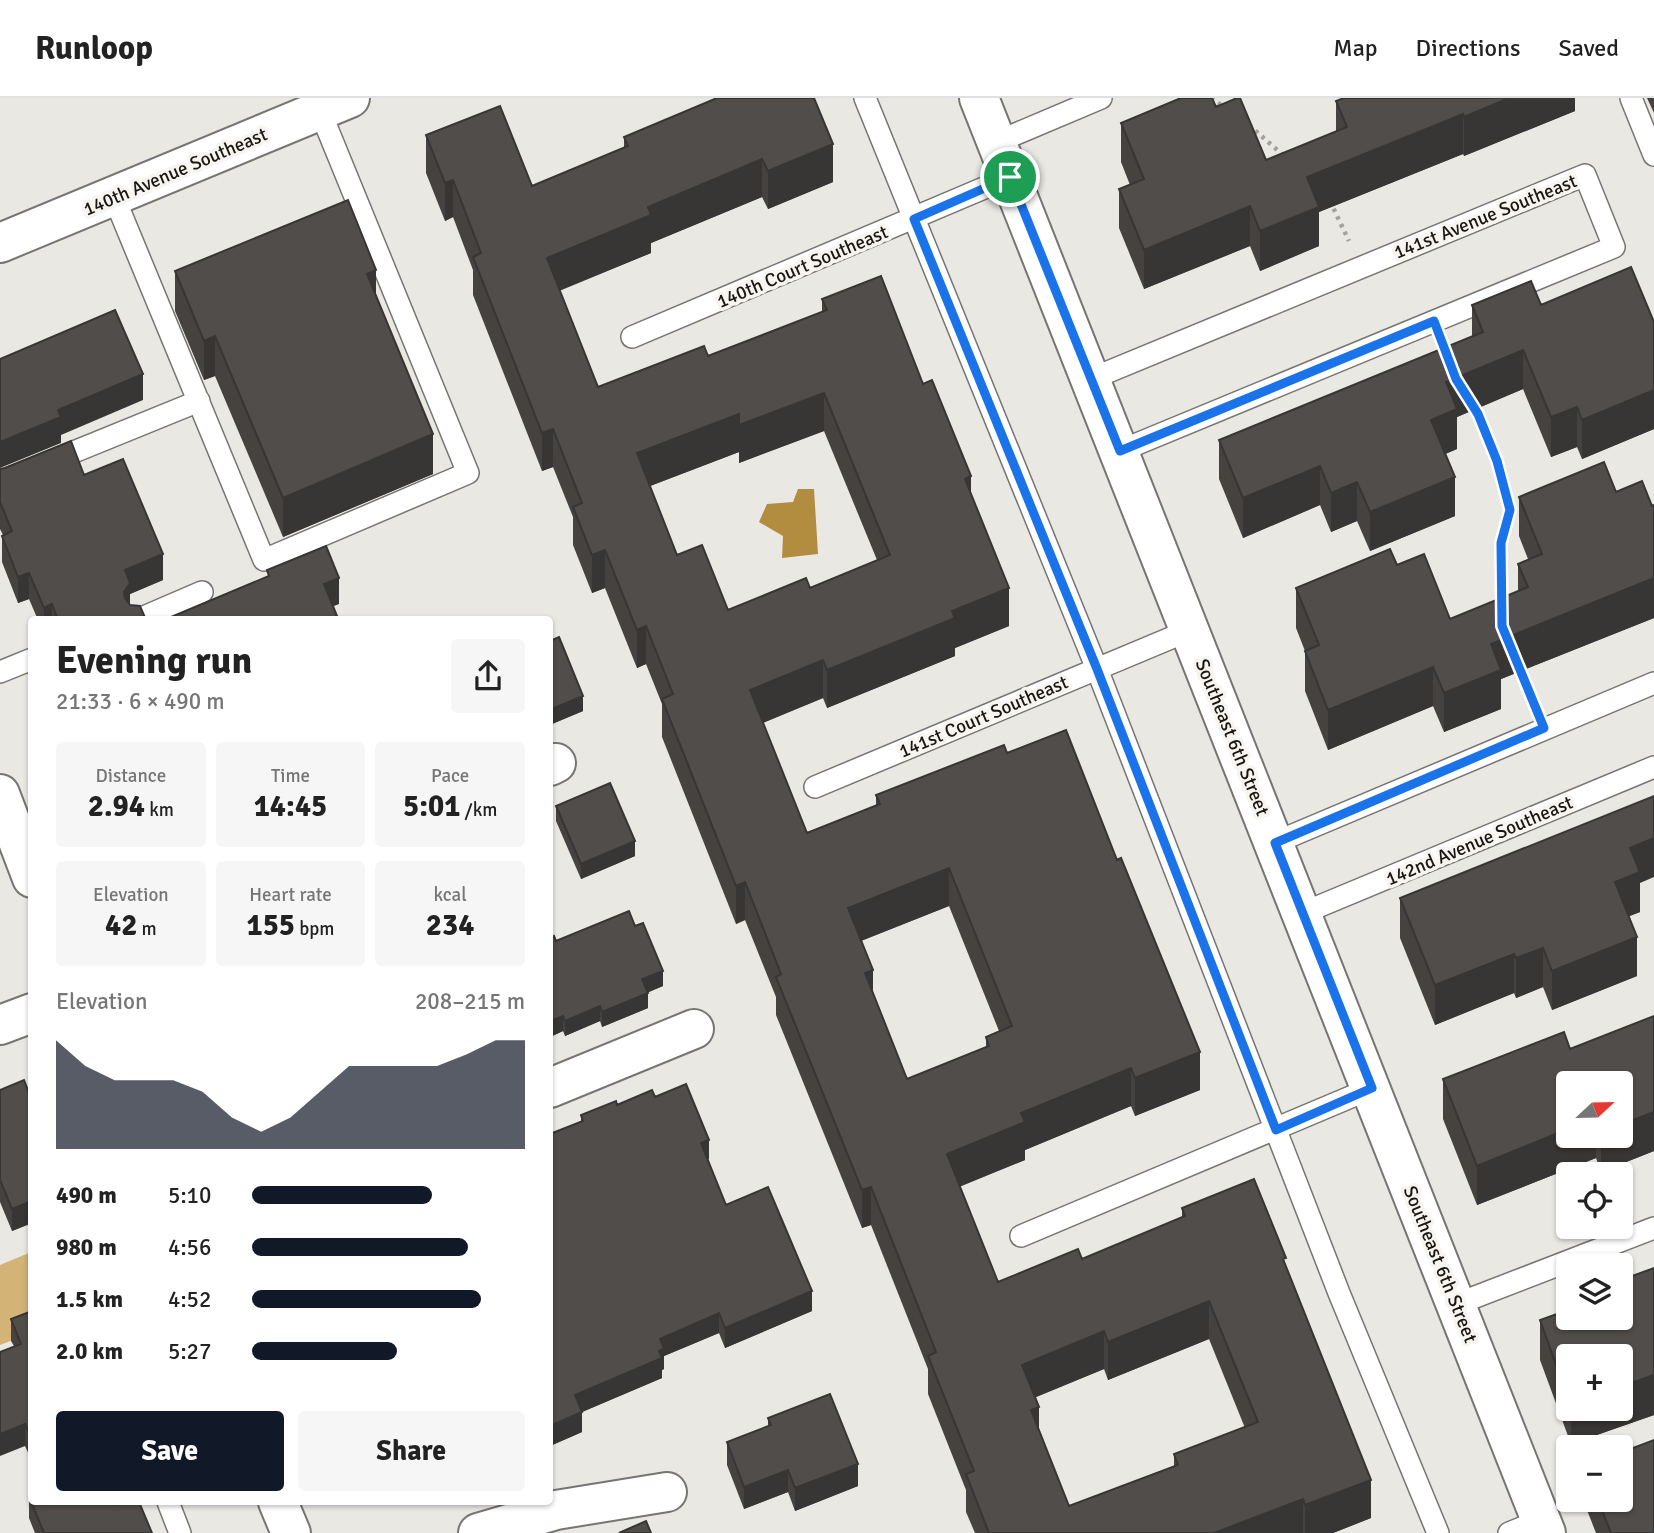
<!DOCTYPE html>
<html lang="en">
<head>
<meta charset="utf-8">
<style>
	body { margin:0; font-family:Signika,sans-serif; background:#f6f6f6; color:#222; height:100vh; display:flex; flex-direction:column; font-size:26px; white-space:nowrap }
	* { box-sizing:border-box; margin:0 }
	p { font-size:23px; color:#767676 }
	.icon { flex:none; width:38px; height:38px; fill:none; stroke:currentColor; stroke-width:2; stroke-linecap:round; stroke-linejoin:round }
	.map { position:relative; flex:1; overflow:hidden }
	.drawer { position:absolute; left:28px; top:518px; width:525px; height:889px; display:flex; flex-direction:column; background:#fff; border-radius:7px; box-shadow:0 2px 5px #0004 }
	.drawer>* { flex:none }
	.needle { width:46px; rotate:68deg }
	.fabs { position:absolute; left:1556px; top:973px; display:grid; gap:14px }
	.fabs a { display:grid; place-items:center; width:77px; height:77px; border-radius:7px; background:#fff; box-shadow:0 2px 5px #0004; font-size:35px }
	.pin { position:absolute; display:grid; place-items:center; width:60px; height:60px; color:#fff; margin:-30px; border:4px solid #fff; border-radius:50%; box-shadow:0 2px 7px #0007 }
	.round { display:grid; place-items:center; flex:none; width:74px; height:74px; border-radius:7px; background:#f6f6f6 }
	.overview { display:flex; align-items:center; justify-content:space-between; height:119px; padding:0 28px }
	h1 { font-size:38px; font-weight:700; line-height:52px }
	.stats { display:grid; grid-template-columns:repeat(3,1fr); gap:10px; height:119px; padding:7px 28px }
	.stats div { display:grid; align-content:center; border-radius:7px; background:#f6f6f6; text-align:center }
	.stats b { font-size:30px; font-weight:700 }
	.stats small { font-size:19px; font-weight:400 }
	.stats p { font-size:19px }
	.chart { height:196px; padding:14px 28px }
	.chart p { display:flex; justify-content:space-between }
	.chart svg { width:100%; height:126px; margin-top:7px; fill:#111827; opacity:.7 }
	.button { display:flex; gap:14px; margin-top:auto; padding:14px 28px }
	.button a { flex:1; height:80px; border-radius:7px; background:#111827; color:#fff; font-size:28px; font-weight:700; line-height:80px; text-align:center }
	.button a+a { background:#f6f6f6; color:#222 }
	ul { padding:0 28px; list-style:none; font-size:23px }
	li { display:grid; grid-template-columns:112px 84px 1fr; align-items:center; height:52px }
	li i { height:18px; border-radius:9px; background:#111827 }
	header { display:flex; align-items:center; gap:42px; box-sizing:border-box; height:98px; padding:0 35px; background:#fff; border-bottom:2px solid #e0e0e0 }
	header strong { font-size:33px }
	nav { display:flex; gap:38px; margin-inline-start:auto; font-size:24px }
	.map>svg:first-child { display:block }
</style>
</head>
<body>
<header>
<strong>Runloop</strong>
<nav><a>Map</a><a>Directions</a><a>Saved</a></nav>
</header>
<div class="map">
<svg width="1654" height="1435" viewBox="0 0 1654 1435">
	<rect width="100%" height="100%" fill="#eae8e3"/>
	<!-- green -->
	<path fill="#d3b376" d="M31,1154V1235L0,1247V1167Z"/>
	<!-- water -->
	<path fill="#b28d40" d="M798,391H814L818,456L782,460L783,438L759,424L767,406L793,404Z"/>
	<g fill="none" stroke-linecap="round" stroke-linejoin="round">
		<!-- lane casing -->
		<g stroke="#777571" stroke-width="24">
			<path id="lane" d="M865,0L1097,571L1339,1195L1438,1435
				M1631,0L1654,57
				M997,44L1101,0
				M114,99L264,462L468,375L320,13
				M632,239L1010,79
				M1091,281L1585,77L1614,149L1120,353
				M0,384L199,303
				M137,522L202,494
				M0,574L32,561
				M815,689L1190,532
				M1274,745L1654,585
				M1303,815L1654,669
				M1021,1138L1372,990
				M1457,1206L1654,1130
				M168,1404L180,1435
				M1509,1435L1541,1422"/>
		</g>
		<!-- street casing -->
		<g stroke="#777571" stroke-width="42">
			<path id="street" d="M979,0L1546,1435
				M550,668L556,665
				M0,927L32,915
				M550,990L694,931
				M478,1435L556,1412L667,1394"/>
		</g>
		<!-- secondary casing -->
		<g stroke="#777571" stroke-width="42">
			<path id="secondary" d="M0,145L350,0
				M0,696L32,780
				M278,1404L291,1435"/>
		</g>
		<!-- path -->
		<path stroke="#a3a19d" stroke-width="4.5" stroke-dasharray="3.5 5" stroke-linecap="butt" d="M1211,0L1224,9
			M1249,27L1284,58
			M1330,103L1349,143
			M1472,306L1497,363L1510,412L1501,445V503
			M1519,568L1534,605"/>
		<!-- lane -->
		<use href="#lane" stroke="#fff" stroke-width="21"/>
		<!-- street -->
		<use href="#street" stroke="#fff" stroke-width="38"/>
		<!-- secondary -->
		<use href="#secondary" stroke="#fff" stroke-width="38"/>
	</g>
	<!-- wall -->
	<path fill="#454240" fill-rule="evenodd" d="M717,0L833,84L768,111L762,99L651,145V155L560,192L598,289L708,258L822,214V201L923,286L971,396L1009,528L955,550V558L827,610L823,600L763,625L807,735L876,707V697L1007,655L1200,992L1135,1018L1131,1008L1025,1052V1062L960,1088L998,1184L1082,1161L1182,1120V1110L1286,1170L1371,1420L1333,1435H975L966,1414V1392L928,1296V1271L871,1127L862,1130L776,917V899L745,822L736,826L662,639V606L646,566L637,570L605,490L592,495L573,447V419L553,369L542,373L473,197V172L453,119L445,123L426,75V37L532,88L624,50V39ZM824,333L877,462L810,490L728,512L677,457L650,388L739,354V365ZM949,808L999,933L986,939V949L907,981L873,894L861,843ZM1209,1241L1245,1330L1174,1356V1368L1069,1408L1039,1333L1035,1299L1104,1271L1108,1282Z
		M1575,0V13L1464,58L1463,56L1319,114V148L1260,173L1250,148L1144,191L1119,130V91L1130,87L1121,64V25L1216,9L1266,62L1336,33V3Z
		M1647,0H1654V15Z
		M175,173L376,198L433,376L283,439L215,278L204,282L175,213Z
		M1472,207H1541L1654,224V331L1582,361L1577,349L1551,359L1523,291L1457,319V351L1445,356L1455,418L1370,453L1357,423L1331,434L1320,407L1243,440L1219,381V342L1472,238Z
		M0,371L84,377L163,482L130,496V507L146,522H38L29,501L18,505L2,464V438L3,437L0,431Z
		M1616,394L1652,408L1654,407V520L1501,581V611L1444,634L1433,608L1328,652L1305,593V553L1296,530V490L1397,467L1450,521L1518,494V466L1528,461L1519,438V399Z
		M550,543L583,613L552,626L550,621Z
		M556,708L635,758L581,781L556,723Z
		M1640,785V814L1629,818L1637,878L1552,912L1543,889L1516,900L1514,895L1435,927L1400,840V800Z
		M635,828L663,888L648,894V910L602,929L600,923L565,938L563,933L550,939V840L556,843Z
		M1654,918V1053L1601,1074L1596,1060L1477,1107L1443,1021V981L1564,934L1570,951ZM1568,985H1620V1038H1568Z
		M686,986L709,1042L708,1062L726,1107L768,1089L812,1193V1213L725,1250L719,1235L664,1258V1271L662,1272V1280L582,1314V1334L550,1348V1036L581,1024V1017L616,1003L617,1007L652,992L655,999Z
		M0,992L32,1003V1125L12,1133L0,1104Z
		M1654,1170V1317L1571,1346L1540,1262V1222L1568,1212V1220H1620V1193L1624,1192V1181ZM1568,1258H1620V1311H1568Z
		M32,1213V1363L25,1348L14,1248L11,1243V1221Z
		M768,1320L858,1388L795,1413L788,1394L744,1411L727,1367V1344L768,1328Z
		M29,1399L116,1406L152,1435H35L29,1420Z
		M1585,1402H1620L1654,1435H1596L1585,1407Z"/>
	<!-- shaded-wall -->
	<path fill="#383634" d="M1509,0H1575V13L1464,58V19Z
		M1463,16V56L1319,114V148L1260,173V133L1307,79Z
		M833,46V84L768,111V73Z
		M762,61V99L651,145V155L547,198V160L648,109Z
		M453,82V119L445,123V85Z
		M1250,108V148L1144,191V152Z
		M376,172V212L367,176Z
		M215,238V278L204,282V243Z
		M1523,252V291L1457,319V351L1431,362V322L1446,284Z
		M143,276V302L61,337V345L0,370V344L58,312Z
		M1654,292V331L1582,361V322Z
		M824,295V333L739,365V354L637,393V355L739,316Z
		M1577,309V349L1551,359V319Z
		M553,331V369L542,373V335Z
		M433,336V376L283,439V400Z
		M1320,368V407L1243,440V400Z
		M971,378V416L965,381Z
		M1455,379V418L1370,453V414Z
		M1357,384V423L1331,434V395Z
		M605,452V490L592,495V457Z
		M163,456V482L130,496V511L124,520L125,472Z
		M29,475V501L18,505V479Z
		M339,480V506L324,512V486Z
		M1654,480V520L1501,581V611L1444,634V595L1491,546Z
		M1009,490V528L955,550V558L827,610V572L952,513Z
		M52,506V522H44V510Z
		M646,528V566L637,570V532Z
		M823,562V600L750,630V592Z
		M1433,569V608L1328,652V612Z
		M583,598V613L552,626V611Z
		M1654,740V779L1640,785V814L1615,824V784L1630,750Z
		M635,743V758L581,781V766Z
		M949,770V808L848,848V810Z
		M745,784V822L736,826V788Z
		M1637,839V878L1552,912V873Z
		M1543,850V889L1516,900V860Z
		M1514,856V895L1435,927V887Z
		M873,872V910L865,875Z
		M663,873V888L642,897V881Z
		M648,895V910L602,929V914Z
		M600,908V923L565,938V923Z
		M563,918V933L550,939V923Z
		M1200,954V992L1135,1018V980Z
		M1131,970V1008L1025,1052V1062L947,1094V1056L1021,1015Z
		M1654,1014V1053L1601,1074V1038H1620V1027Z
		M1568,1031V1038H1596V1060L1477,1107V1068Z
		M709,1042V1061L701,1064V1045Z
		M871,1089V1127L862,1130V1092Z
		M32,1103V1125L12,1133V1111Z
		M812,1193V1213L725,1250V1230Z
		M1209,1203V1241L1108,1282V1244Z
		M719,1215V1235L664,1258V1271L662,1272V1280L575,1317V1297L660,1241Z
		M1104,1233V1271L1022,1305V1267Z
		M1654,1277V1317L1571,1346V1311H1620V1289Z
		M1039,1309V1347L1031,1312Z
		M582,1314V1334L550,1348V1328Z
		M25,1326V1348L0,1358V1336Z
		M858,1366V1388L795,1413V1390Z
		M788,1372V1394L744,1411V1389Z
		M1371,1382V1420L1333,1435H1305V1407Z
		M1303,1401V1435H1214Z"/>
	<!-- building -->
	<path fill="#504d4a" stroke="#383634" stroke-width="2" fill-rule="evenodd" d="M717,0H814L833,46L768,73L762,61L648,109L651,117L547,160L598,289L704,248L708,258L827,212L822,201L881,178L923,286L932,282L971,378L965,381L1009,490L952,513L955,520L827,572L823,562L750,592L807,735L880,706L876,697L1004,647L1007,655L1066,632L1117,762L1121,760L1200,954L1135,980L1131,970L1021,1015L1025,1024L947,1056L998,1184L1078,1151L1082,1161L1185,1118L1182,1110L1254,1081L1286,1160L1283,1161L1371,1382L1305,1407L1303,1401L1214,1435H989L966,1376L974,1373L928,1258L936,1254L871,1089L862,1092L776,879L781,876L745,784L736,788L662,601L673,596L646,528L637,532L605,452L592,457L573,409L582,405L553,331L542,335L473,159L481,155L453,82L445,85L426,37L500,8L532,88L628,48L624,39ZM824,295L890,457L810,490L806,480L728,512L702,447L677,457L637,355L739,316V327ZM949,770L1012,928L986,939L989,948L907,981L865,875L873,872L848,810ZM1209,1203L1258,1324L1174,1356L1178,1367L1069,1408L1031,1312L1039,1309L1022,1267L1104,1233L1108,1244Z
		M1181,0H1212L1216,9L1237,0H1240L1266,62L1347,29L1336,3L1344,0H1509L1464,19L1463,16L1307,79L1319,109L1260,133L1250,108L1144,152L1119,91L1144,81L1121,25Z
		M348,102L376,172L367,176L433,336L283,400L215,238L204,243L175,173Z
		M1631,169L1654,224V292L1582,322L1577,309L1551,319L1523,252L1446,284L1457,311L1431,322L1455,379L1370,414L1357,384L1331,395L1320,368L1243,400L1219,342L1483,234L1472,207L1531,183L1541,207Z
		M115,212L143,276L58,312L61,319L0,344V261Z
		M71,343L84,377L123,361L163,456L125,472L130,485L124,494L125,500L130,507L140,508L146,522H58L52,506L44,510L29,475L18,479L2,438L12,433L0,404V371L5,370Z
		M1604,364L1616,394L1642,383L1652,408L1654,407V480L1491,546L1501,572L1444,595L1433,569L1328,612L1305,553L1319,547L1296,490L1390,451L1397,467L1424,456L1450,521L1528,489L1518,466L1542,456L1519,399Z
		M326,448L339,480L324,486L337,518L328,522H164L269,478L267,472Z
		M559,539L583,598L552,611L550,606V543Z
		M610,685L635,743L581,766L556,708Z
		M1654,698V740L1630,750L1640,774L1615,784L1637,839L1552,873L1543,850L1516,860L1514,856L1435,887L1400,800Z
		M629,813L635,828L643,825L663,873L642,881L648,895L602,914L600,908L565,923L563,918L550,923V840L554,838L556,843Z
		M1654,918V1014L1620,1027V985H1568V1031L1477,1068L1443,981L1564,934L1570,951Z
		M24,982L32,1003V1103L12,1111L0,1082V992Z
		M686,986L709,1042L701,1045L726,1107L768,1089L812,1193L725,1230L719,1215L660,1241L664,1251L659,1253L662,1260L575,1297L582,1314L550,1328V1036L583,1023L581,1017L616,1003L617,1007L652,992L655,999Z
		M1654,1170V1277L1620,1289V1258H1568V1300L1540,1222L1568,1212V1220H1620V1193L1628,1191L1624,1181Z
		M32,1213V1341L25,1326L0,1336V1254L21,1246L11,1221Z
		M830,1296L858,1366L795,1390L788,1372L744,1389L727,1344L771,1327L768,1320Z
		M1654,1342V1435H1611L1598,1402H1620V1355Z
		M32,1398V1404H115L116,1406L122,1404H139L152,1435H44L29,1399Z
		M646,1423L651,1435H619Z"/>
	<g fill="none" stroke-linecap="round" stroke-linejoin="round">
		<!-- route casing -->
		<g stroke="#fff" stroke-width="14">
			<path id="route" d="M1010,79L1120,353L1434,223L1456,281L1478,316L1497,363L1510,412L1501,445L1502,528L1544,630L1275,745L1372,990L1276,1032L1097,571L914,121Z"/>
		</g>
		<!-- route -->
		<use href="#route" stroke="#1a73e8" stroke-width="9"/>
	</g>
	<g text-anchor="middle" stroke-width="7" stroke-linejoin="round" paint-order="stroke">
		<!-- street labels -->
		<g font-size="19" fill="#181715" stroke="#f8f5f0">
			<text transform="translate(175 73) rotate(-23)" y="7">140th Avenue Southeast</text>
			<text transform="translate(1485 118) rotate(-22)" y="7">141st Avenue Southeast</text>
			<text transform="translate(802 168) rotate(-23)" y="7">140th Court Southeast</text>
			<text transform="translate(983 618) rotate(-23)" y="7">141st Court Southeast</text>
			<text transform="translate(1233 639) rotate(68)" y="7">Southeast 6th Street</text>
			<text transform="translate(1479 742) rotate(-23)" y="7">142nd Avenue Southeast</text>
			<text transform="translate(1441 1166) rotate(68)" y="7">Southeast 6th Street</text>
		</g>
	</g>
</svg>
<div class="fabs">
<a><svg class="needle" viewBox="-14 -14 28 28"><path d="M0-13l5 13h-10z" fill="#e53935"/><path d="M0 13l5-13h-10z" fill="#767676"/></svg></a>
<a><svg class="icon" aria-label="locate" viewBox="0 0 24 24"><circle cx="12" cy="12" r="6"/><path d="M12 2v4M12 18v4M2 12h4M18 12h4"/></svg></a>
<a><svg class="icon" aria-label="layers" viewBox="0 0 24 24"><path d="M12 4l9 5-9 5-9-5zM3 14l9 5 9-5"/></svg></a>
<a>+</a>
<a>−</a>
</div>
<div class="pin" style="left:1010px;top:79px;background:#1e9e55"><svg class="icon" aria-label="arrive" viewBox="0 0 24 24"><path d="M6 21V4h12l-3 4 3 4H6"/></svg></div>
<section class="drawer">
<div class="overview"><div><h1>Evening run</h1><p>21:33 · 6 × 490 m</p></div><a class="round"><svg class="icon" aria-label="share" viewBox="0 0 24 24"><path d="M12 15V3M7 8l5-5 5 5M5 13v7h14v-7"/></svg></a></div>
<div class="stats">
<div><p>Distance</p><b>2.94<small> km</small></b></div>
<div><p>Time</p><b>14:45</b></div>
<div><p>Pace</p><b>5:01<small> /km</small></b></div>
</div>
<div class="stats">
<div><p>Elevation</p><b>42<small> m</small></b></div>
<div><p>Heart rate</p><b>155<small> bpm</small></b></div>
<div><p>kcal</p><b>234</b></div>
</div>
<div class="chart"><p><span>Elevation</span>208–215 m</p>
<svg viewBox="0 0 160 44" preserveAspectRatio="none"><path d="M0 44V6L10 15L20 20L30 20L40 20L50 24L60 33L70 38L80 33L90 24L100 15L110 15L120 15L130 15L140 11L150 6L160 6V44z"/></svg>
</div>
<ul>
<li><b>490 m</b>5:10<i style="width:66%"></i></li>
<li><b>980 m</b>4:56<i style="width:79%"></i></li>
<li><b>1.5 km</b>4:52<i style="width:84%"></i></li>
<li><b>2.0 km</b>5:27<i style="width:53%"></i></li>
</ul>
<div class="button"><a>Save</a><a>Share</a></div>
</section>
</div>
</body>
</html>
